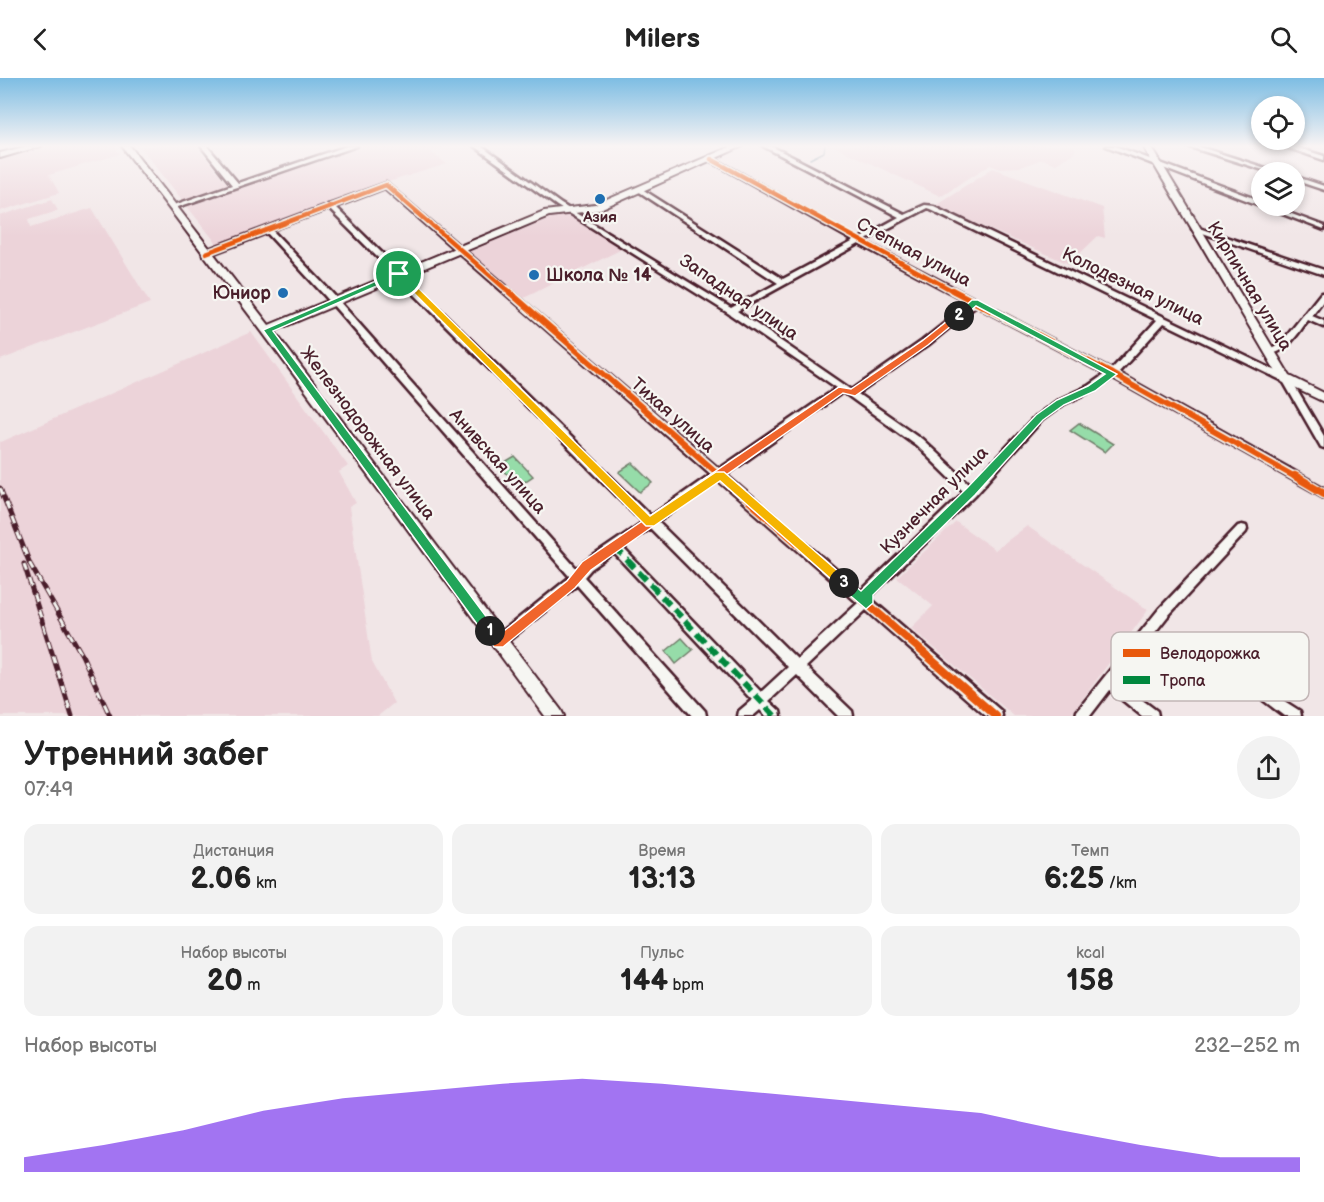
<!DOCTYPE html>
<html lang="ru">
<head>
<meta charset="utf-8">
<style>
	body { margin:0; font-family:"Balsamiq Sans",sans-serif; background:#f2f2f2; color:#222; height:100vh; display:flex; flex-direction:column; font-size:22px; white-space:nowrap }
	* { box-sizing:border-box; margin:0 }
	p { font-size:20px; color:#767676 }
	.icon { flex:none; width:33px; height:33px; fill:none; stroke:currentColor; stroke-width:2; stroke-linecap:round; stroke-linejoin:round }
	.map { position:relative; height:638px; overflow:hidden }
	.details { display:flex; flex-direction:column; background:#fff; flex:1 }
	.details>* { flex:none }
	.controls { position:absolute; left:1251px; top:18px; display:grid; gap:12px }
	.controls a { display:grid; place-items:center; width:54px; height:54px; border-radius:50%; background:#fff; box-shadow:0 3px 9px #0003; font-size:30px }
	.pin { position:absolute; display:grid; place-items:center; width:51px; height:51px; color:#fff; margin:-26px; border:3px solid #fff; border-radius:50%; box-shadow:0 2px 6px #0007 }
	.km { position:absolute; width:30px; height:30px; margin:-15px; border-radius:50%; background:#222; color:#fff; font-size:16px; line-height:30px; text-align:center }
	.round { display:grid; place-items:center; flex:none; width:63px; height:63px; border-radius:32px; background:#f2f2f2 }
	.head { display:flex; align-items:center; justify-content:space-between; height:102px; padding:0 24px }
	h1 { font-size:33px; font-weight:600; line-height:45px }
	.stats { display:grid; grid-template-columns:repeat(3,1fr); gap:9px; height:102px; padding:6px 24px }
	.stats div { display:grid; align-content:center; border-radius:15px; background:#f2f2f2; text-align:center }
	.stats b { font-size:30px; font-weight:600 }
	.stats small { font-size:16px; font-weight:400 }
	.stats p { font-size:16px }
	.chart { height:168px; padding:12px 24px }
	.chart p { display:flex; justify-content:space-between }
	.chart svg { width:100%; height:108px; margin-top:6px; fill:#7c3aed; opacity:.7 }
	header { display:flex; justify-content:space-between; align-items:center; height:78px; padding:0 24px; background:#fff; font-size:27px; font-weight:600 }
	.map>svg:first-child { display:block }
</style>
</head>
<body>
<header><svg class="icon" aria-label="back" viewBox="0 0 24 24"><path d="M15 5l-7 7 7 7"/></svg>Milers<svg class="icon" aria-label="search" viewBox="0 0 24 24"><circle cx="10" cy="10" r="6"/><path d="M15 15l6 6"/></svg></header>
<div class="map">
<svg width="1324" height="638" viewBox="0 0 1324 638">
	<rect width="100%" height="100%" fill="#f1e6e7"/>
	<filter id="ink" filterUnits="userSpaceOnUse"><feTurbulence type="fractalNoise" baseFrequency=".0167" numOctaves="2"/><feDisplacementMap in="SourceGraphic" scale="12" xChannelSelector="R" yChannelSelector="G"/><feConvolveMatrix kernelMatrix="1 2 1 2 8 2 1 2 1" color-interpolation-filters="sRGB"/></filter>
	<g filter="url(#ink)">
		<!-- built -->
		<path fill="#ecd3d9" d="M48,68H114L120,76L49,97L59,115L0,133V82Z
			M140,68H196L229,108L183,123Z
			M361,68H447L431,74L447,86L385,105L218,167L186,127Z
			M833,68H1075V74L1056,86L1042,81L1021,89L998,90L990,87L940,118Z
			M993,90L1102,130L1105,160L1098,158L1069,186L935,127Z
			M52,121L58,132L29,141L31,149L92,130L150,225L0,282V138Z
			M567,137L622,171L524,220L469,174L550,140Z
			M251,254L348,388L339,394L356,425L349,429L372,584L394,625L378,638H0V363L1,364Z
			M956,444L995,472L1027,448L1148,532L1070,638H1014L911,550L933,528L897,499Z"/>
		<!-- green -->
		<path fill="#96dca9" stroke="#707e6a" stroke-width="1.5" d="M1079,345L1113,366L1105,374L1070,352Z
			M515,379L533,398L518,408L500,388Z
			M633,385L653,405L640,414L619,394Z
			M682,560L693,572L676,586L666,573Z"/>
		<g fill="none" stroke-linecap="round" stroke-linejoin="round">
			<!-- stream-far1 -->
			<path stroke="#698695" stroke-width="1.5" d="M810,81L824,74L825,68
				M1157,92L1165,105"/>
			<!-- stream -->
			<path stroke="#698695" stroke-width="2" d="M1238,229L1273,289"/>
			<!-- street casing -->
			<g stroke="#4a1f2b" stroke-width="5">
				<path id="street" d="M201,68H207L238,105L347,68H357L175,130H171V128L232,107Z
					M474,68H481L561,126L731,230L778,205L638,113V111H642L783,201L854,163L709,82V80H713L859,161L899,139L763,68H771L904,136L924,127L934,128L1289,299L1324,358V370L1321,369L1283,303L1164,245L1118,295L1324,410V419L1112,300L1094,312L1064,326L1042,342L975,417L872,517V522L1001,633L1002,638H986L866,532L806,589L852,633L853,638H838L797,597L769,623L780,633L781,638H766L760,632L753,638H738L739,633L752,622L614,475L591,491L584,499L705,633L706,638H692L577,507L502,568L498,570L494,568L492,564L494,560L570,499L325,218L267,155L209,177H203V173L326,127L327,126L331,125L386,105L719,391L837,310L728,235L557,128ZM385,110L711,396L651,438L335,129ZM927,130L930,131L1157,242L1111,292L864,163ZM329,131L643,444L583,485L577,491L331,214L272,152ZM859,166L970,225L922,263L852,312L737,233ZM976,228L1105,296L1088,308L1058,322L1036,338L971,407L922,361L858,316L928,267ZM843,314L916,367L964,414L861,513L726,397ZM718,402L858,525L797,581L658,444ZM650,450L788,589L761,614L622,469Z
					M1106,68H1115L1262,123V128H1270L1324,148V152Z
					M1187,68H1197L1278,94H1270Z
					M1282,68H1292L1324,78V82Z
					M1294,98L1324,108V112L1294,102Z
					M1196,149L1324,192V197L1194,152L1192,151Z
					M1321,215H1324V222L1312,238L1324,243V249L1308,242C1298,255 1286,277 1267,276L1266,274L1267,272L1281,265Z
					M1242,447L1246,448L1247,451L1246,454L1167,539L1117,603L1157,633L1158,638H1142L1110,612L1090,638H1076L1077,633L1159,531L1238,448Z
					M1267,612L1300,633L1301,638H1284L1263,622L1261,618L1263,614Z"/>
			</g>
			<!-- secondary casing -->
			<g stroke="#4a1f2b" stroke-width="4">
				<path id="secondary" d="M27,68H41L0,80V75Z
					M122,68H130L269,247L544,133L595,127L732,68H743L600,132L549,138L274,253L561,632L564,638H545L263,255Z
					M1143,68H1151L1290,298L1324,315V324L1282,304Z"/>
			</g>
			<!-- street -->
			<use href="#street" fill="#f6f6f2" fill-rule="evenodd"/>
			<!-- secondary -->
			<use href="#secondary" fill="#f6f6f2" fill-rule="evenodd"/>
			<!-- rail casing -->
			<g stroke="#4a1f2b" stroke-width="5">
				<path id="rail" d="M0,410L30,486L82,577L110,638
					M24,486L72,638"/>
			</g>
			<!-- rail -->
			<use href="#rail" stroke="#f6f6f2" stroke-width="3" stroke-dasharray="8" stroke-linecap="butt"/>
			<!-- quiet -->
			<path stroke="#00873e" stroke-width="6" stroke-dasharray="11 6" stroke-linecap="butt" d="M615,469L775,638"/>
			<!-- cycleway-far2 casing -->
			<g stroke="#f6f6f2" stroke-width="8">
				<path id="cycleway-far2" d="M711,81L955,214
					M206,175L386,107L509,214"/>
			</g>
			<!-- cycleway-far1 casing -->
			<g stroke="#f6f6f2" stroke-width="10">
				<path id="cycleway-far1" d="M507,212L723,400
					M952,212L1112,296L1297,400"/>
			</g>
			<!-- cycleway casing -->
			<g stroke="#f6f6f2" stroke-width="11">
				<path id="cycleway" d="M721,398L996,638
					M1295,398L1324,415"/>
			</g>
			<!-- cycleway-far2 -->
			<use href="#cycleway-far2" stroke="#e8590c" stroke-width="4.5"/>
			<!-- cycleway-far1 -->
			<use href="#cycleway-far1" stroke="#e8590c" stroke-width="6"/>
			<!-- cycleway -->
			<use href="#cycleway" stroke="#e8590c" stroke-width="8"/>
		</g>
	</g>
	<!-- sky -->
	<linearGradient id="sky" x2="0" y2="1"><stop stop-color="#7dbde3"/><stop offset="0.43" stop-color="#f9f4f4"/><stop offset="1" stop-color="#f9f4f4" stop-opacity="0"/></linearGradient>
	<rect width="1324" height="158" fill="url(#sky)"/>
	<!-- split-1 -->
	<path fill="#22a559" stroke="#fff" stroke-width="1.5" d="M399,193L402,197L273,253L494,549V557L490,559L485,557L263,252Z"/>
	<!-- split-2 -->
	<path fill="#f0652b" stroke="#fff" stroke-width="1.5" d="M956,236L963,238L928,267L855,318L843,315L591,492L575,510L503,569H494L484,553L485,549H494L500,556L567,503L582,484L839,309L851,311L922,263Z"/>
	<!-- split-3 -->
	<path fill="#22a559" stroke="#fff" stroke-width="1.5" d="M972,222H978L1117,296L1095,313L1064,327L1043,342L975,417L873,517V525L866,531L840,509V502H848L861,513L967,410L1036,337L1057,322L1088,308L1105,296L976,228L962,240H956V236Z"/>
	<!-- split-4 -->
	<path fill="#f5b400" stroke="#fff" stroke-width="1.5" d="M396,194H402L650,438L716,394H724L848,502V509H840L720,403L654,448H646L396,197Z"/>
	<!-- markers -->
	<g fill="#1f6fb2" stroke="#f6f6f2" stroke-width="2">
		<circle cx="600" cy="121" r="6"/>
		<circle cx="534" cy="197" r="6"/>
		<circle cx="283" cy="215" r="6"/>
	</g>
	<g text-anchor="middle" stroke-width="4.5" stroke-linejoin="round" paint-order="stroke">
		<!-- far-poi labels -->
		<g font-size="15" font-weight="bold" fill="#4a1f2b" stroke="#f6f6f2">
			<text x="600" y="144">Азия</text>
		</g>
		<!-- street labels -->
		<g font-size="18" fill="#4a1f2b" stroke="#f6f6f2">
			<text transform="translate(914 174) rotate(28)" y="6">Степная улица</text>
			<text transform="translate(1133 208) rotate(26)" y="6">Колодезная улица</text>
			<text transform="translate(1250 208) rotate(59)" y="6">Кирпичная улица</text>
			<text transform="translate(739 219) rotate(34)" y="6">Западная улица</text>
			<text transform="translate(673 337) rotate(41)" y="6">Тихая улица</text>
			<text transform="translate(368 355) rotate(53)" y="6">Железнодорожная улица</text>
			<text transform="translate(498 383) rotate(48)" y="6">Анивская улица</text>
			<text transform="translate(934 422) rotate(-45)" y="6">Кузнечная улица</text>
		</g>
		<!-- poi labels -->
		<g font-size="18" font-weight="bold" fill="#4a1f2b" stroke="#f6f6f2" text-anchor="start">
			<text x="546" y="203">Школа № 14</text>
			<text x="271" y="221" text-anchor="end">Юниор</text>
		</g>
	</g>
	<!-- legend -->
	<rect x="1111" y="554" width="198" height="69" rx="9" fill="#f6f6f2" stroke="#c2b6b6" stroke-width="1.5"/>
	<rect x="1123" y="571" width="27" height="8" fill="#e8590c"/>
	<rect x="1123" y="598" width="27" height="8" fill="#00873e"/>
	<g font-size="16" fill="#4a1f2b">
		<text x="1160" y="581">Велодорожка</text>
		<text x="1160" y="608">Тропа</text>
	</g>
</svg>
<div class="controls">
<a><svg class="icon" aria-label="locate" viewBox="0 0 24 24"><circle cx="12" cy="12" r="6"/><path d="M12 2v4M12 18v4M2 12h4M18 12h4"/></svg></a>
<a><svg class="icon" aria-label="layers" viewBox="0 0 24 24"><path d="M12 4l9 5-9 5-9-5zM3 14l9 5 9-5"/></svg></a>
</div>
<div class="pin" style="left:399px;top:196px;background:#1e9e55"><svg class="icon" aria-label="arrive" viewBox="0 0 24 24"><path d="M6 21V4h12l-3 4 3 4H6"/></svg></div>
<b class="km" style="left:490px;top:553px">1</b>
<b class="km" style="left:959px;top:238px">2</b>
<b class="km" style="left:844px;top:505px">3</b>
</div>
<section class="details">
<div class="head"><div><h1>Утренний забег</h1><p>07:49</p></div><a class="round"><svg class="icon" aria-label="share" viewBox="0 0 24 24"><path d="M12 15V3M7 8l5-5 5 5M5 13v7h14v-7"/></svg></a></div>
<div class="stats">
<div><p>Дистанция</p><b>2.06<small> km</small></b></div>
<div><p>Время</p><b>13:13</b></div>
<div><p>Темп</p><b>6:25<small> /km</small></b></div>
</div>
<div class="stats">
<div><p>Набор высоты</p><b>20<small> m</small></b></div>
<div><p>Пульс</p><b>144<small> bpm</small></b></div>
<div><p>kcal</p><b>158</b></div>
</div>
<div class="chart"><p><span>Набор высоты</span>232–252 m</p>
<svg viewBox="0 0 160 44" preserveAspectRatio="none"><path d="M0 44V38L10 33L20 27L30 19L40 14L50 11L60 8L70 6L80 8L90 11L100 14L110 17L120 20L130 27L140 33L150 38L160 38V44z"/></svg>
</div>
</section>
</body>
</html>
